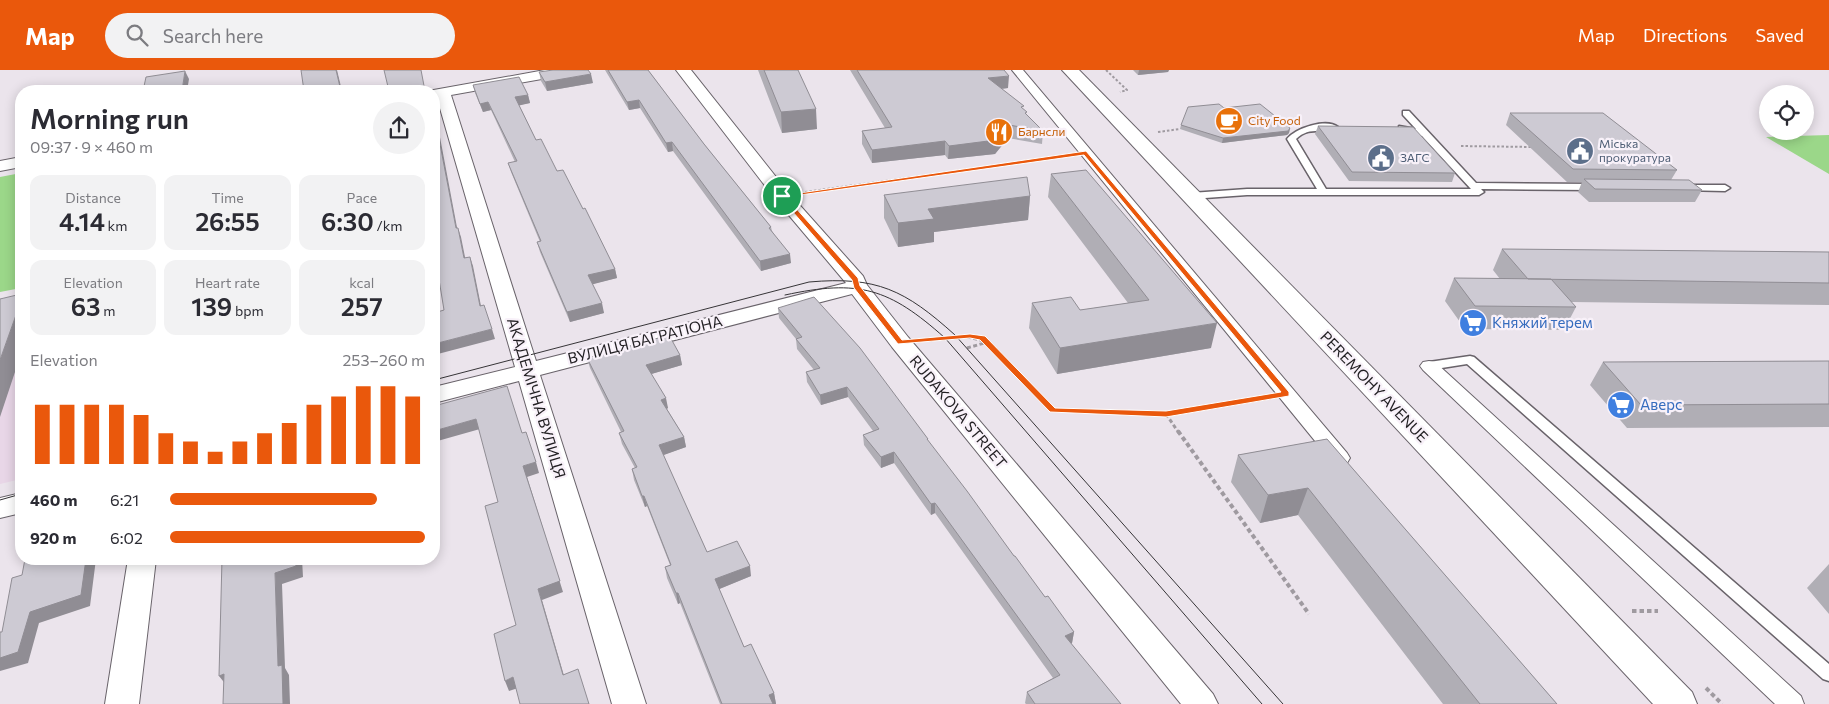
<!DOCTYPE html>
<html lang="en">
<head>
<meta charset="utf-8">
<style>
	body { margin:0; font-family:Commissioner,sans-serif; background:#f2f2f3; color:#2b2b33; height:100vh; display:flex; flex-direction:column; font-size:19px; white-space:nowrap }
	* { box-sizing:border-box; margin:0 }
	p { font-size:16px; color:#7c7c81 }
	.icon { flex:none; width:28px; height:28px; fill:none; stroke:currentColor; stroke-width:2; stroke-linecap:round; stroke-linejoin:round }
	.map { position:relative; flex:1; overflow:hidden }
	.details { position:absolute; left:15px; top:15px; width:425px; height:480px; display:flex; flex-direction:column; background:#fff; border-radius:20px; box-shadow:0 2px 12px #0003 }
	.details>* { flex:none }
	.controls { position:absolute; left:1759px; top:15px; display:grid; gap:10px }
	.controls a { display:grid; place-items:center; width:55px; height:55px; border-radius:50%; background:#fff; box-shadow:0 2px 12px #0003; font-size:25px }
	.pin { position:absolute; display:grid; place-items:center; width:42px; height:42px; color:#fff; margin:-21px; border:2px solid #fff; border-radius:50%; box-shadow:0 1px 5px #0007 }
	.round { display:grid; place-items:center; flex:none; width:52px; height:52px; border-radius:26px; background:#f2f2f3 }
	.headline { display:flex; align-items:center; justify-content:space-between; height:85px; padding:0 15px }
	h1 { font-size:28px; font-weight:600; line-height:38px }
	.figures { display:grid; grid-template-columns:repeat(3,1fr); gap:8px; height:85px; padding:5px 15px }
	.figures div { display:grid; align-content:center; border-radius:12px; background:#f2f2f3; text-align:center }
	.figures b { font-size:25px; font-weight:600 }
	.figures small { font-size:14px; font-weight:400 }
	.figures p { font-size:14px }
	.chart { height:140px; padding:10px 15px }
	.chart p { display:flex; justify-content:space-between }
	.chart svg { width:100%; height:90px; margin-top:5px; stroke:#ea580c; stroke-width:6 }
	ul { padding:0 15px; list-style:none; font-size:16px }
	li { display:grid; grid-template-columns:80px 60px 1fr; align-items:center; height:38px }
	li i { height:12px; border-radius:6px; background:#ea580c }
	header { display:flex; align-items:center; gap:30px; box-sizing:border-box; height:70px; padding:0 25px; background:#ea580c; color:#fff }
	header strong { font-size:24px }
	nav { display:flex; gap:28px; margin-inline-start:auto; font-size:18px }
	.search { width:350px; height:45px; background:#f2f2f3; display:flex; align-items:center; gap:12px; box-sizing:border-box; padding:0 18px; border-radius:28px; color:#7c7c81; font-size:19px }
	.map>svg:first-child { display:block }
</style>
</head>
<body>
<header>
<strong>Map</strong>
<div class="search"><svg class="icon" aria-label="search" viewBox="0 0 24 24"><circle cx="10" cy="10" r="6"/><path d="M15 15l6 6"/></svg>Search here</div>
<nav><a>Map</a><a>Directions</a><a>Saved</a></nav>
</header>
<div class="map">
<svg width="1829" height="634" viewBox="0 0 1829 634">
	<rect width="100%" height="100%" fill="#ebe4ec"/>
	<!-- commercial -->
	<path fill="#e8d6e7" d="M21,229V409L0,414V233Z"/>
	<!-- green -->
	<path fill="#9bd789" d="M1829,65V104L1766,67Z
		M21,103V218L0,222V107Z"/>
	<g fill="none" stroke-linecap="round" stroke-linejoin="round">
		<!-- service casing -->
		<g stroke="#69636a" stroke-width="3">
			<path id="service" d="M1403,41H1409L1476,113L1595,114L1600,117L1595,120L1481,119L1484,122L1479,125H1247L1191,129L1186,126L1191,123L1247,119H1317L1287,69C1296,58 1326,48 1338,57C1327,65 1310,55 1296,69L1326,119H1471L1422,66L1399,60V56L1416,59L1403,45Z
				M1683,115H1725L1730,118L1725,121L1680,120V116Z
				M1470,286L1474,287L1829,594V611L1823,609L1467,294L1429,300L1423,296L1429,292Z"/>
		</g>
		<!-- pedestrian casing -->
		<g stroke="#69636a" stroke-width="2">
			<path id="pedestrian" d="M1012,0H1023L1347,383L1350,388L1347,393L1340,395L1333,393Z
				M1429,291L1435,292L1801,626L1804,634H1775L1423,300L1420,296L1423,292Z"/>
		</g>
		<!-- minor casing -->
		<g stroke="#69636a" stroke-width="2">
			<path id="minor" d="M545,0H577L575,3L570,4L451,25L536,291L846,213L776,130L676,0H691L788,122L863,206L867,215L908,267L1213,624L1218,634H1181L892,277L852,224L540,305L646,634H612L519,311L434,333V317L515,297L437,28H434V21H428Z
				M21,87V97L0,101V91Z
				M21,423V443L0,448V428Z
				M128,489H156L139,634H105Z"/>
		</g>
		<!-- secondary casing -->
		<g stroke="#69636a" stroke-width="2">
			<path id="secondary" d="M1062,0H1079L1692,622L1697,634H1653Z"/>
		</g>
		<!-- path-far2 -->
		<path stroke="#9f9aa0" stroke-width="2" stroke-dasharray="2.5 2" stroke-linecap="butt" d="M1106,0L1127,20L1120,22
			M1158,62L1180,59
			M1461,76L1532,77
			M805,122L1066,86"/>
		<!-- path-far1 -->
		<path stroke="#9f9aa0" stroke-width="3" stroke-dasharray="4 2.5" stroke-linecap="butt" d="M928,270L968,267L989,272L1053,340L1166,344L1262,328
			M967,278L988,272
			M1166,344L1179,363"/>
		<!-- path -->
		<path stroke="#9f9aa0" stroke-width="4" stroke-dasharray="4.5 3" stroke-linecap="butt" d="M1178,361L1309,544
			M1632,541H1658
			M1706,618L1722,634"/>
		<!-- service -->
		<use href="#service" fill="#fff" fill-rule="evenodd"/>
		<!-- pedestrian -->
		<use href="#pedestrian" fill="#fff" fill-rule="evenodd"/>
		<!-- minor -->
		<use href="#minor" fill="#fff" fill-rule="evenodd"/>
		<!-- secondary -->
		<use href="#secondary" fill="#fff" fill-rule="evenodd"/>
		<!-- tram -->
		<path stroke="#363437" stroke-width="1" d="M785,225C859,209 889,218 945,268L1262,634
			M434,310L809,212C877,206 905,220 955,265L1283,634
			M0,430L21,424"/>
	</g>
	<!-- wall -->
	<path fill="#b0aeb5" d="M605,0H648L704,74L771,157L772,161L791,193L761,201L673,81L668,82L640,38L629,40Z
		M758,0H798L817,59L782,63Z
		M850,0H1004L1008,18L1002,19L1023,39L1027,45L1043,61L1042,74L1008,68L995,84L948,89L945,85L872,93L862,74V61L885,58Z
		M1133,0H1169L1168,2L1138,5Z
		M539,2L593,13L547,21L541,11Z
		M473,15L528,25L530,33L519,35L536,70L583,139L615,199L617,208L592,214L604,243L570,252L540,182L537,172H540L511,102L508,93L515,92L491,40L483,42L475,23Z
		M1224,38L1290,58L1289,63L1287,65L1222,73L1180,59L1181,55Z
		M1510,43L1677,100L1671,110L1702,120L1695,132H1589L1578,122L1582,112H1567L1506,55Z
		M1318,56L1455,103L1452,112L1349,111L1315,64Z
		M1051,104L1211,278L1057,304L1029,258L1032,233L1080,240L1128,233L1048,127Z
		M884,125L1030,126L1028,150L934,162V172L898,177L884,148Z
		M1502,179L1829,182V235L1571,232L1576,237L1564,260L1465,259L1445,231L1454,208L1500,209L1493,200Z
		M778,238L928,369V371L1014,486L1045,527L1074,562L1072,573L1071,574L1121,634H1026L1025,633L1027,622L1053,608L935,443L931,445L894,393L881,398L864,375L863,365L873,361L848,327L821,335L807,312L806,302L814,300L797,279L796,269L779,248Z
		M680,285L682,295L651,304L668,338L667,339L684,367L686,377L663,385L707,482L751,506L719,519L744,577L774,623L776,634H720L680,533L678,534L667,508L665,497L670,495L647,436L645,437L634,410L632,399L635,398L622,374L619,363L621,362L590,298L587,288Z
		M1829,291V357L1627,358L1590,315L1603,292Z
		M1327,369L1557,634H1443L1298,445L1260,453L1231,412L1238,385Z
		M1829,494V544L1807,518Z"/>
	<!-- shaded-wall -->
	<path fill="#908d94" d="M336,0H337L342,21H341Z
		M1139,0H1169L1168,2L1138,5Z
		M185,1L189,9L187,21H182Z
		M591,4L593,13L547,21L545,12Z
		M1009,6L1008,18L988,20V8Z
		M528,25L530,33L517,36L515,27Z
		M639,30L640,38L629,40L627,32Z
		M488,32L491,40L483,42L480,34Z
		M816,39L817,59L782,63L781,42Z
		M436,53L439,62L459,168L456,158Z
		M1009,55L1008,68L995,84L948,89L949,76Z
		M1290,58L1289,63L1287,65L1222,73L1223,68Z
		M945,71V85L872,93V80Z
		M672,72L673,81L668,82L666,73Z
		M1030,126L1028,150L934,162V172L898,177V153L928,139Z
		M458,158L461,167L467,197L464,188Z
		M790,184L791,193L761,201L760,191Z
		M470,187L473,196L483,246L480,236Z
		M615,199L617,208L590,215L588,205Z
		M21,231V284L0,347V290Z
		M602,233L604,243L570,252L567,242Z
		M1217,253L1211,278L1057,304L1060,278Z
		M492,259L495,269L434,285V274Z
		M680,285L682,295L648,305L646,295Z
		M847,317L848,327L821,335L820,325Z
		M666,328L668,338L664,340L661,330Z
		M476,349L480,359L434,372V361Z
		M684,367L686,377L661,386L659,375Z
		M894,382V393L881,398V387Z
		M536,392L539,403L527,407L563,522L542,530L567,616L563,605L538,519L523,396Z
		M1308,418L1298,445L1260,453L1268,425Z
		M642,426H644L647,436L645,437Z
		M935,433V443L931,445V434Z
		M86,489H96L90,536L39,553L28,593L0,601V588L30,542Z
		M296,489H302L303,507L282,514L285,598L289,605L290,634H283L278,596L275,503Z
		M750,496L751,506L717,520L715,509Z
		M676,523H678L680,533L678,534Z
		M1074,562L1072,573L1064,577L1065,566Z
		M224,604L227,616L219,606Z
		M513,607L518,618L509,621L505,611Z
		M774,623L776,634H770L769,625Z"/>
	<!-- building -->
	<path fill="#cdcad3" stroke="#908d94" d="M301,0H336L341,21H304Z
		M384,0H421L425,21H389Z
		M553,0H588L591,4L545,12L539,2Z
		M608,0H648L704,74L771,157L769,158L790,184L760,191L672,72L666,73L639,30L627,32Z
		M764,0H798L816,39L781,42Z
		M857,0H1004L1009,6L988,8L1024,36L1021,37L1027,42L1025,43L1043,61L1009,55L996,70L949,76L945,71L872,80L862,61L892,57Z
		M185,1L182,21H143L146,7Z
		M519,7L528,25L515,27L536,70L541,69L557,101L563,100L583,139L585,138L615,199L588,205L602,233L567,242L537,172L541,171L508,93L517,91L488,32L480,34L473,15Z
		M1219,34L1224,38L1260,34L1290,58L1288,61L1223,68L1181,55L1188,37Z
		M1510,43H1603L1677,100L1573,99Z
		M436,53L456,158H458L464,188L470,187L480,236L484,235L492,259L434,274V243L444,240L434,179V54Z
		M1318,56L1413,57L1455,103L1352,102Z
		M1086,100L1217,253L1060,278L1032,233L1071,227L1080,240L1149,230L1051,104Z
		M1027,107L1030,126L928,139L934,149L898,153L884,125Z
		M1584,109L1689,110L1702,120L1595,119Z
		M1502,179L1829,182V213L1528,209Z
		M1454,208L1551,209L1576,237L1475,236Z
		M21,224V231L0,290V229Z
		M814,227L860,278L928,369H927L967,421L1014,486H1015L1045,527L1048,526L1074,562L1065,566L1121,634H1035L1027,622L1060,605L935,433L931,434L894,382L881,387L863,365L879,359L847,317L820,325L806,302L820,298L796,269L802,267L778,238Z
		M669,265L680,285L646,295L666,328L661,330L684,367L659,375L707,482L737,471L750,496L715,509L744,577L751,574L774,623L769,625L773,634H722L678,523H676L665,497L671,495L644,426H642L632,399L637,397L619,363L624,361L587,288Z
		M1829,291V334L1641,335L1603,292Z
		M507,316L522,363L526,362L536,392L523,396L560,511L538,519L563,605L578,599L589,634H520L513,607L505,611L494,564L516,555L485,436L498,432L476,349L434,361V336Z
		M1327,369L1557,634H1480L1308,418L1268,425L1238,385Z
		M25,489H86L81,525L30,542L18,582L0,588V562H2L12,508L22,505Z
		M222,489H296V496L275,503L278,596L282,595L283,634H223L224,604L219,606Z"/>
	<!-- route -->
	<path fill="#ea580c" stroke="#fff" fill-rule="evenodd" d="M1086,81L1289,322V326L1166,347L1050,342L980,270L970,268L898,274L854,218L852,210L779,126ZM1084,85L1281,322L1166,341L1055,338L985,266L970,264L902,270L860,216L858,208L786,127Z"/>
	<!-- icons -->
	<defs>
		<g id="cafe-disc" transform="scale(1.4375)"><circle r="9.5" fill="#e8710a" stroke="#f8f1f9"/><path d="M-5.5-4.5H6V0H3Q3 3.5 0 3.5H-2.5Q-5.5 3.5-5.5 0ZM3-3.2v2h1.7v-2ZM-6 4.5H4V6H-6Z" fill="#fff"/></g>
		<g id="restaurant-disc" transform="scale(1.4375)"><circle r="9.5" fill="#e8710a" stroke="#f8f1f9"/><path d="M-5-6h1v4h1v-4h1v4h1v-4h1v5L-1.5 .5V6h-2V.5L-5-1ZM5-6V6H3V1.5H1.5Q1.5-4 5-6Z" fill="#fff"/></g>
		<g id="civic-disc" transform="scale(1.4375)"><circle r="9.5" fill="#5c6f8a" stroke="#f8f1f9"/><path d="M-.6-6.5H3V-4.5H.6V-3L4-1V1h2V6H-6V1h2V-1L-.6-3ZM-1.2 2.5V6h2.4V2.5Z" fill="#fff"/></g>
		<g id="supermarket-disc" transform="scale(1.4375)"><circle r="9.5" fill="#3f7fe0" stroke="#f8f1f9"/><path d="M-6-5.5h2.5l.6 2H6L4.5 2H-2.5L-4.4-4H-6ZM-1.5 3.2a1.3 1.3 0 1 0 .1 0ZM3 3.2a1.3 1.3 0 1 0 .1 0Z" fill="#fff"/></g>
	</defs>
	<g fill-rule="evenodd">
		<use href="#cafe-disc" x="1229" y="51"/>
		<use href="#restaurant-disc" x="999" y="62"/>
		<use href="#civic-disc" x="1580" y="81"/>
		<use href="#civic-disc" x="1381" y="88"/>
		<use href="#supermarket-disc" x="1473" y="253"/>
		<use href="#supermarket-disc" x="1621" y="335"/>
	</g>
	<g text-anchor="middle" stroke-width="4.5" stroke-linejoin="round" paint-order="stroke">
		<!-- far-food labels -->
		<g font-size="12" fill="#c56008" stroke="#f8f1f9" text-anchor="start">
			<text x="1248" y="55">City Food</text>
			<text x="1018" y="66">Барнсли</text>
		</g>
		<!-- far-service labels -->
		<g font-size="12" fill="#4e5e75" stroke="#f8f1f9" text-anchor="start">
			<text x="1599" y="78">Міська<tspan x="1599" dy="14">прокуратура</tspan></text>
			<text x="1400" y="92">ЗАГС</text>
		</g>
		<!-- shop labels -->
		<g font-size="15" fill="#366cbe" stroke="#f8f1f9" text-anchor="start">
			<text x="1492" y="258">Княжий терем</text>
			<text x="1640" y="340">Аверс</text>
		</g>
		<!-- street labels -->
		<g font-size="15" fill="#211f22" stroke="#f8f1f9">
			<text transform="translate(645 270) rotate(-14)" y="5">ВУЛИЦЯ БАГРАТІОНА</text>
			<text transform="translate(1374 317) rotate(46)" y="5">PEREMOHY AVENUE</text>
			<text transform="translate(536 328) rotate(73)" y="5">АКАДЕМІЧНА ВУЛИЦЯ</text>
			<text transform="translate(958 342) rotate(50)" y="5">RUDAKOVA STREET</text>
		</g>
	</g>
</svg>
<div class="controls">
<a><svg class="icon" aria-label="locate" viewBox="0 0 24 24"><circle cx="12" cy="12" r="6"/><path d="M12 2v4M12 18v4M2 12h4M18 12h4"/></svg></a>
</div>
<div class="pin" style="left:782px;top:126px;background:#1e9e55"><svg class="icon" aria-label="arrive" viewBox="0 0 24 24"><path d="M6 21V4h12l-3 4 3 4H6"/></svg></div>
<section class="details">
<div class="headline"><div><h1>Morning run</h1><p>09:37 · 9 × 460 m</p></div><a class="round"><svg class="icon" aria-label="share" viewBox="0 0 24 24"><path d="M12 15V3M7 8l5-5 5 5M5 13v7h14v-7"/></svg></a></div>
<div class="figures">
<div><p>Distance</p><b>4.14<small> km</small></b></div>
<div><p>Time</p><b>26:55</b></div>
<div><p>Pace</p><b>6:30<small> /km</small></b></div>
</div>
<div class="figures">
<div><p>Elevation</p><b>63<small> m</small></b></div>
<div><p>Heart rate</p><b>139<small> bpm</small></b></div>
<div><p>kcal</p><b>257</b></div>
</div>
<div class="chart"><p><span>Elevation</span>253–260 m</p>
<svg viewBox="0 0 160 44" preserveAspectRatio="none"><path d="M5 44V15M15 44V15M25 44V15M35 44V15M45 44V20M55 44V29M65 44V33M75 44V38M85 44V33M95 44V29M105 44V24M115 44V15M125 44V11M135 44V6M145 44V6M155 44V11"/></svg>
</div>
<ul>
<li><b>460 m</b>6:21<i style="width:81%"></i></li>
<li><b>920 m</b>6:02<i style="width:100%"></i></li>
</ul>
</section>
</div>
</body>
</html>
